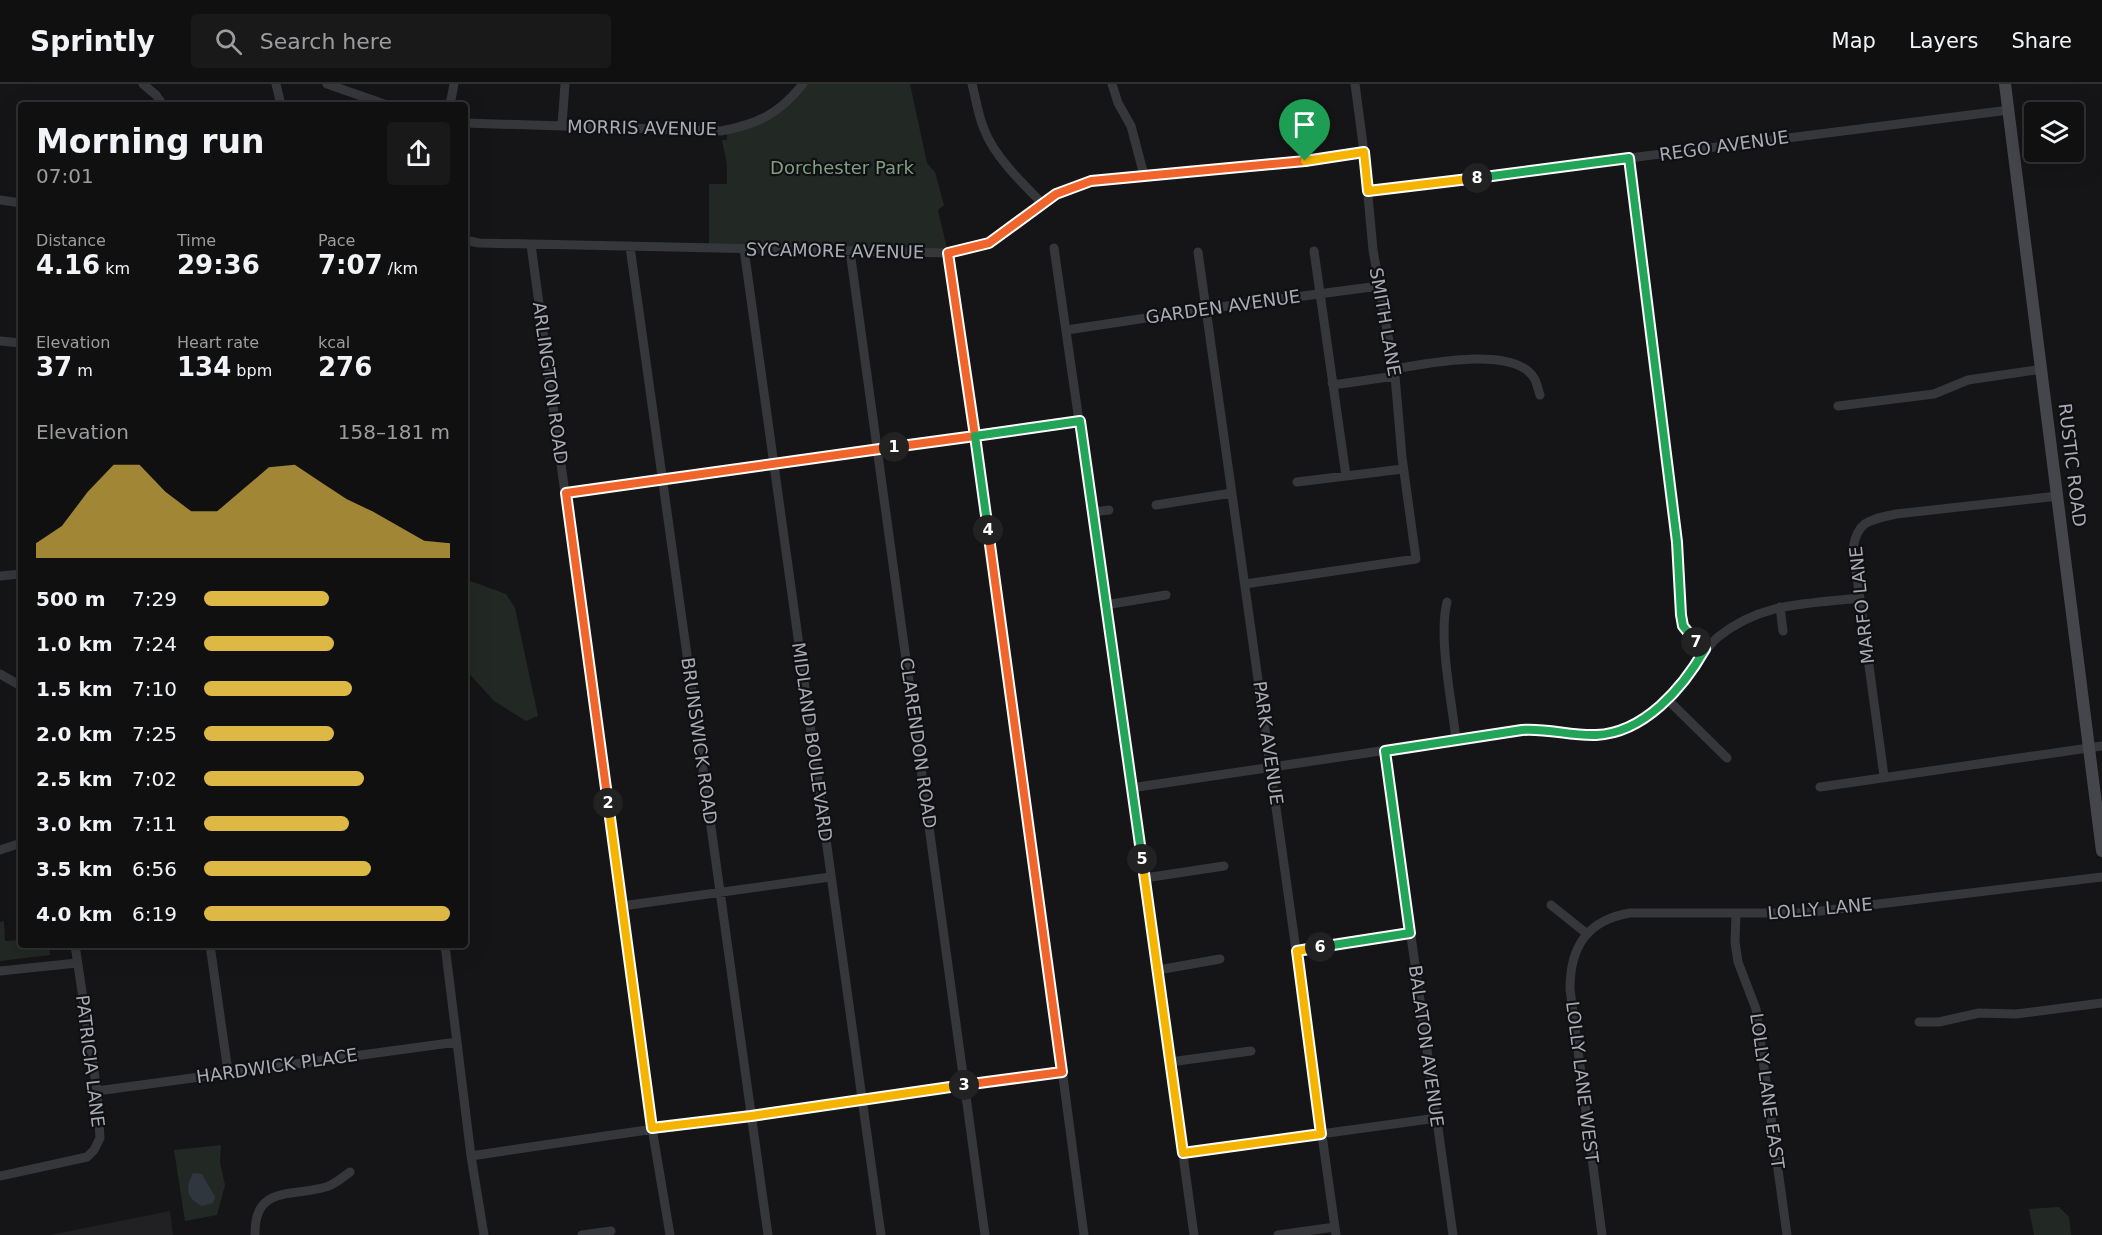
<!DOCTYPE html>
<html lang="en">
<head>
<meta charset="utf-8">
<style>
	body { margin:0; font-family:"DejaVu Sans",sans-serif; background:#19191a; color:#f1f3f6; height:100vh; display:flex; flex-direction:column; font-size:22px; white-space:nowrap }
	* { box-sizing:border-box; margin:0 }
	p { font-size:20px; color:#9c9d9f }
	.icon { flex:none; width:33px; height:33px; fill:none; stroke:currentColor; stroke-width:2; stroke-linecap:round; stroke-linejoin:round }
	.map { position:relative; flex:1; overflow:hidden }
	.side { position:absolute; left:18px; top:18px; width:450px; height:846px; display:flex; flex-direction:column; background:#101011; border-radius:6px; box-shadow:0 6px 24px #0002,0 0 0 2px #303031 }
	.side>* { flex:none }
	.controls { position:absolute; left:2024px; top:18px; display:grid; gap:12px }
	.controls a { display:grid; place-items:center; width:60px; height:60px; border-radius:6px; background:#101011; box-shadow:0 6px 24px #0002,0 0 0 2px #303031; font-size:30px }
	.pin { position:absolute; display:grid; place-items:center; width:51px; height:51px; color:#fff; margin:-62px -26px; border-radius:50% 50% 50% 0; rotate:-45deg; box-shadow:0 0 6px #0007 }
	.pin .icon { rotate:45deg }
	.km { position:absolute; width:30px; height:30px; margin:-15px; border-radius:50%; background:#222; color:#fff; font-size:16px; line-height:30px; text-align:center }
	.round { display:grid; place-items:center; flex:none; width:63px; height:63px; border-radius:6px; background:#19191a }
	.summary { display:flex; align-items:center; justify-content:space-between; height:102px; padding:0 18px }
	h1 { font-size:33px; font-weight:700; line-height:45px }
	.metrics { display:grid; grid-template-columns:repeat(3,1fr); gap:9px; height:102px; padding:6px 18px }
	.metrics div { display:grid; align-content:center }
	.metrics b { font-size:26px; font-weight:700 }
	.metrics small { font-size:16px; font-weight:400 }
	.metrics p { font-size:16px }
	.chart { height:168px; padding:12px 18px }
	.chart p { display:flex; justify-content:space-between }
	.chart svg { width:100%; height:108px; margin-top:6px; fill:#deb845; opacity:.7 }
	ul { padding:0 18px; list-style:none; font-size:20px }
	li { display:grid; grid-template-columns:96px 72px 1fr; align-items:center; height:45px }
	li i { height:15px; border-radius:8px; background:#deb845 }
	header { display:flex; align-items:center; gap:36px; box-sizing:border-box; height:84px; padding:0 30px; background:#101011; border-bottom:2px solid #303031 }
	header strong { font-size:28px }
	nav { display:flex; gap:33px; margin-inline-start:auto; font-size:21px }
	.search { width:420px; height:54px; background:#19191a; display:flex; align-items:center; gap:15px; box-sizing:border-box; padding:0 21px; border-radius:6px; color:#9c9d9f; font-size:22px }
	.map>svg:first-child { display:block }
</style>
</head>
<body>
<header>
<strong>Sprintly</strong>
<div class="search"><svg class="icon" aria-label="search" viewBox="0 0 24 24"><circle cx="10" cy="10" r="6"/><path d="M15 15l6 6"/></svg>Search here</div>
<nav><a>Map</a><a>Layers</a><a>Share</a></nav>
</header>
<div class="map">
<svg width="2102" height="1151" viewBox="0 0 2102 1151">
	<rect width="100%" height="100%" fill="#151517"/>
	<!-- built -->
	<path fill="#212123" d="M170,1127L173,1151H50Z"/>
	<!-- green -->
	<path fill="#222823" d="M803,0H910L927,79L935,88L944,121L938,126L948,169L709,165V100H727V81L722,56H727V45L754,40Z
		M465,495L506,510L515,524L538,632L526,637L494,617L465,585Z
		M4,837L5,857L21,856V861H49L50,871L0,877V838Z
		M221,1061L220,1078L225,1101L217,1131L185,1137L174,1066Z
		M2059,1123L2069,1133L2071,1151H2034L2029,1125Z"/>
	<!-- water -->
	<path fill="#30363e" d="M193,1089L202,1090L215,1113L213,1119L202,1122C186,1114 185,1105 193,1089Z"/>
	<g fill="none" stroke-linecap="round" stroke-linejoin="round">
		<!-- street -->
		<path stroke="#36373b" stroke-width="9" d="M143,0L156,11L163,21
			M276,0L281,21
			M327,0L387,21
			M972,0C976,15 978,31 984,45C994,72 1022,99 1042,119
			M1112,0L1118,19L1131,42L1144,91
			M450,21L454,0
			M465,39L721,47C758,40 779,30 803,0
			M562,41L565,0
			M1629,74L1677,458L1682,537L1690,552L1705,565
			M1368,107L2009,26
			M0,116L21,119
			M465,156L479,159L948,169L989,159L1056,110L1091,97L1305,77L1364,68
			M531,161L652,1044L670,1151
			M630,163L768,1151
			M1054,164L1145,794L1194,1151
			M744,165L881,1151
			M850,167L985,1151
			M1314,167L1346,392
			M1198,168L1336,1151
			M948,169L1033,767L1084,1151
			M1067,246L1205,225L1379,202
			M0,257L21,259
			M1394,285C1425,280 1514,261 1534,294C1537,298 1538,306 1540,311
			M1332,299L1340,300L1395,292
			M1838,322L1934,310L1968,296L2042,285
			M1297,398L1403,385
			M566,409L1080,337
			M1156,421L1232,409
			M1093,428L1109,426
			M0,492L21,490
			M1245,500L1416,475L1402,373L1395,292L1373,166L1364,68L1355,0
			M1447,518C1438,554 1452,617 1456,656
			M1105,521L1166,511
			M1780,523L1783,547
			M0,590L21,602
			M1668,616L1727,674
			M1385,667L1453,1151
			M1884,692L1853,464C1858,436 1870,436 1896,430L2058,412
			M1820,703L2102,662
			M1131,704L1522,646C1552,643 1583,656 1612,649C1643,643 1672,613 1690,589C1699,576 1706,563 1718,553C1762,518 1807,520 1860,514
			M0,766L21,759
			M1145,794L1224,782
			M1551,821L1586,849
			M622,822L830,793
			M1736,830L1735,858L1738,878L1756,925L1787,1151
			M210,861L228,988
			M445,861L471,1072L484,1151
			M1297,866L1410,849
			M1158,886L1220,875
			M0,887L77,879
			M1919,938H1939L1979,929L2016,930L2102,919
			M1170,978L1251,967
			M97,1007L457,958
			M1183,1069L1437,1034
			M471,1072C668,1042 865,1015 1062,988
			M0,1092L87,1073L94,1066L100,1054L97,1007L75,861
			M255,1151C254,1101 291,1113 326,1103C334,1101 343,1093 350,1088
			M582,1151L611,1147
			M1278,1151L1335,1143
			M1602,1151L1570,905C1570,863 1587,836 1630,829H1804L2102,793"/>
		<!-- secondary -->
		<path stroke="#45464b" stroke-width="12" d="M2005,0L2102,767"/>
	</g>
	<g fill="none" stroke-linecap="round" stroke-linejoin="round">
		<!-- split-1 casing -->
		<g stroke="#fff" stroke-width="12">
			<path id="split-1" d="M894,363L975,352L948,169L989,159L1056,110L1091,97L1305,77"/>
		</g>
		<!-- split-2 casing -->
		<g stroke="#fff" stroke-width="12">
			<path id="split-2" d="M608,719L566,409L894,363"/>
		</g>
		<!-- split-3 casing -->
		<g stroke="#fff" stroke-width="12">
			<path id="split-3" d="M608,719L652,1044L751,1032L964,1001"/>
		</g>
		<!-- split-4 casing -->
		<g stroke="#fff" stroke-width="12">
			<path id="split-4" d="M964,1001L1062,988L988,446"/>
		</g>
		<!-- split-5 casing -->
		<g stroke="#fff" stroke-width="12">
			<path id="split-5" d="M988,446L975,352L1080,337L1142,775"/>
		</g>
		<!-- split-6 casing -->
		<g stroke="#fff" stroke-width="12">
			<path id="split-6" d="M1142,775L1183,1069L1321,1050L1297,867L1320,863"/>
		</g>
		<!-- split-7 casing -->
		<g stroke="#fff" stroke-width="12">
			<path id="split-7" d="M1320,863L1410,849L1385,667L1522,646C1547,644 1571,652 1596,651C1644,649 1683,604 1705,565L1696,558"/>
		</g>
		<!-- split-8 casing -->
		<g stroke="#fff" stroke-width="12">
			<path id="split-8" d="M1477,94L1629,74L1677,458L1681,531L1683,542L1696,558"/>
		</g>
		<!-- split-9 casing -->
		<g stroke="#fff" stroke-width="12">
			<path id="split-9" d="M1305,77L1364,68L1368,107L1477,94"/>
		</g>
		<!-- split-1 -->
		<use href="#split-1" stroke="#f0652b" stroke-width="8"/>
		<!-- split-2 -->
		<use href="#split-2" stroke="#f0652b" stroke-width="8"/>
		<!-- split-3 -->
		<use href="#split-3" stroke="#f5b400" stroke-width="8"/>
		<!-- split-4 -->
		<use href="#split-4" stroke="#f0652b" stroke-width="8"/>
		<!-- split-5 -->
		<use href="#split-5" stroke="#22a559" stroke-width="8"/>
		<!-- split-6 -->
		<use href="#split-6" stroke="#f5b400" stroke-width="8"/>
		<!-- split-7 -->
		<use href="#split-7" stroke="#22a559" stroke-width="8"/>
		<!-- split-8 -->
		<use href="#split-8" stroke="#22a559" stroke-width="8"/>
		<!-- split-9 -->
		<use href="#split-9" stroke="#f5b400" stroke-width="8"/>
	</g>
	<g text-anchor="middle" stroke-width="4.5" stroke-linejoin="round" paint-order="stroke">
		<!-- street labels -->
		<g font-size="18" fill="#a8abb5" stroke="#101012">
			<text transform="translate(642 44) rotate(1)" y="6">MORRIS AVENUE</text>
			<text transform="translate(1724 62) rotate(-8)" y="6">REGO AVENUE</text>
			<text transform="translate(835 167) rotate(1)" y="6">SYCAMORE AVENUE</text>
			<text transform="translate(1223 223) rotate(-8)" y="6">GARDEN AVENUE</text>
			<text transform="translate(1385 238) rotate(80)" y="6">SMITH LANE</text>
			<text transform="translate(550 299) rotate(82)" y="6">ARLINGTON ROAD</text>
			<text transform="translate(2072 381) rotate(83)" y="6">RUSTIC ROAD</text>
			<text transform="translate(1862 521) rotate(-96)" y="6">MARFO LANE</text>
			<text transform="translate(699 657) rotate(82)" y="6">BRUNSWICK ROAD</text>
			<text transform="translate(812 658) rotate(82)" y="6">MIDLAND BOULEVARD</text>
			<text transform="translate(918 659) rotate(82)" y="6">CLARENDON ROAD</text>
			<text transform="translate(1268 659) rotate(82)" y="6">PARK AVENUE</text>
			<text transform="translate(1820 825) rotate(-5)" y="6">LOLLY LANE</text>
			<text transform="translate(1426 962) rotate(82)" y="6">BALATON AVENUE</text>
			<text transform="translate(90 977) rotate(83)" y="6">PATRICIA LANE</text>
			<text transform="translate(277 982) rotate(-8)" y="6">HARDWICK PLACE</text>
			<text transform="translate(1582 998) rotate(83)" y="6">LOLLY LANE WEST</text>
			<text transform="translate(1767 1007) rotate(82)" y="6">LOLLY LANE EAST</text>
		</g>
		<!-- park labels -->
		<g font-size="18" fill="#819e86" stroke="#101012">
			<text x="842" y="90">Dorchester Park</text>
		</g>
	</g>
</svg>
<div class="controls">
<a><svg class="icon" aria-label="layers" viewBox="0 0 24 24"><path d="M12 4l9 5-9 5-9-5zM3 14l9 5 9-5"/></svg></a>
</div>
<div class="pin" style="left:1305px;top:77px;background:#1e9e55"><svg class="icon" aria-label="arrive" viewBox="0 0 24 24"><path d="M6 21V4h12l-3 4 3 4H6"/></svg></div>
<b class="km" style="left:894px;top:363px">1</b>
<b class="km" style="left:608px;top:719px">2</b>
<b class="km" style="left:964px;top:1001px">3</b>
<b class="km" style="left:988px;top:446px">4</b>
<b class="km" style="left:1142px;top:775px">5</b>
<b class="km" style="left:1320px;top:863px">6</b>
<b class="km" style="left:1696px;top:558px">7</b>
<b class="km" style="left:1477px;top:94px">8</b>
<section class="side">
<div class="summary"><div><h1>Morning run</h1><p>07:01</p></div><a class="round"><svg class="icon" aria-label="share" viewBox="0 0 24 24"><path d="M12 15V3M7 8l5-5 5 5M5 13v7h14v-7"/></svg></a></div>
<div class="metrics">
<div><p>Distance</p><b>4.16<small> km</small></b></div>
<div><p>Time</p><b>29:36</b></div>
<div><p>Pace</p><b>7:07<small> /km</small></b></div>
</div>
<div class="metrics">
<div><p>Elevation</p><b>37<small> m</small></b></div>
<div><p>Heart rate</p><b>134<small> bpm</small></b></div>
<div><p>kcal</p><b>276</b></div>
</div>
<div class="chart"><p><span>Elevation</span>158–181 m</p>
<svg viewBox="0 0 160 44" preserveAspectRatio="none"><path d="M0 44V38L10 31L20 17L30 6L40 6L50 17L60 25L70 25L80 16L90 7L100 6L110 13L120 20L130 25L140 31L150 37L160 38V44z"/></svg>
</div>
<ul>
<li><b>500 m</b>7:29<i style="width:51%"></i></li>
<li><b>1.0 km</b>7:24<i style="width:53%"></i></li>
<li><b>1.5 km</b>7:10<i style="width:60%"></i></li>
<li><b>2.0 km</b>7:25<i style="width:53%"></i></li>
<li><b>2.5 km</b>7:02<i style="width:65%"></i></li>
<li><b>3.0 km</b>7:11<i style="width:59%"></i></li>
<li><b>3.5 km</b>6:56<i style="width:68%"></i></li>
<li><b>4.0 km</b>6:19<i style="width:100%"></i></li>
</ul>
</section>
</div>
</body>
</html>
